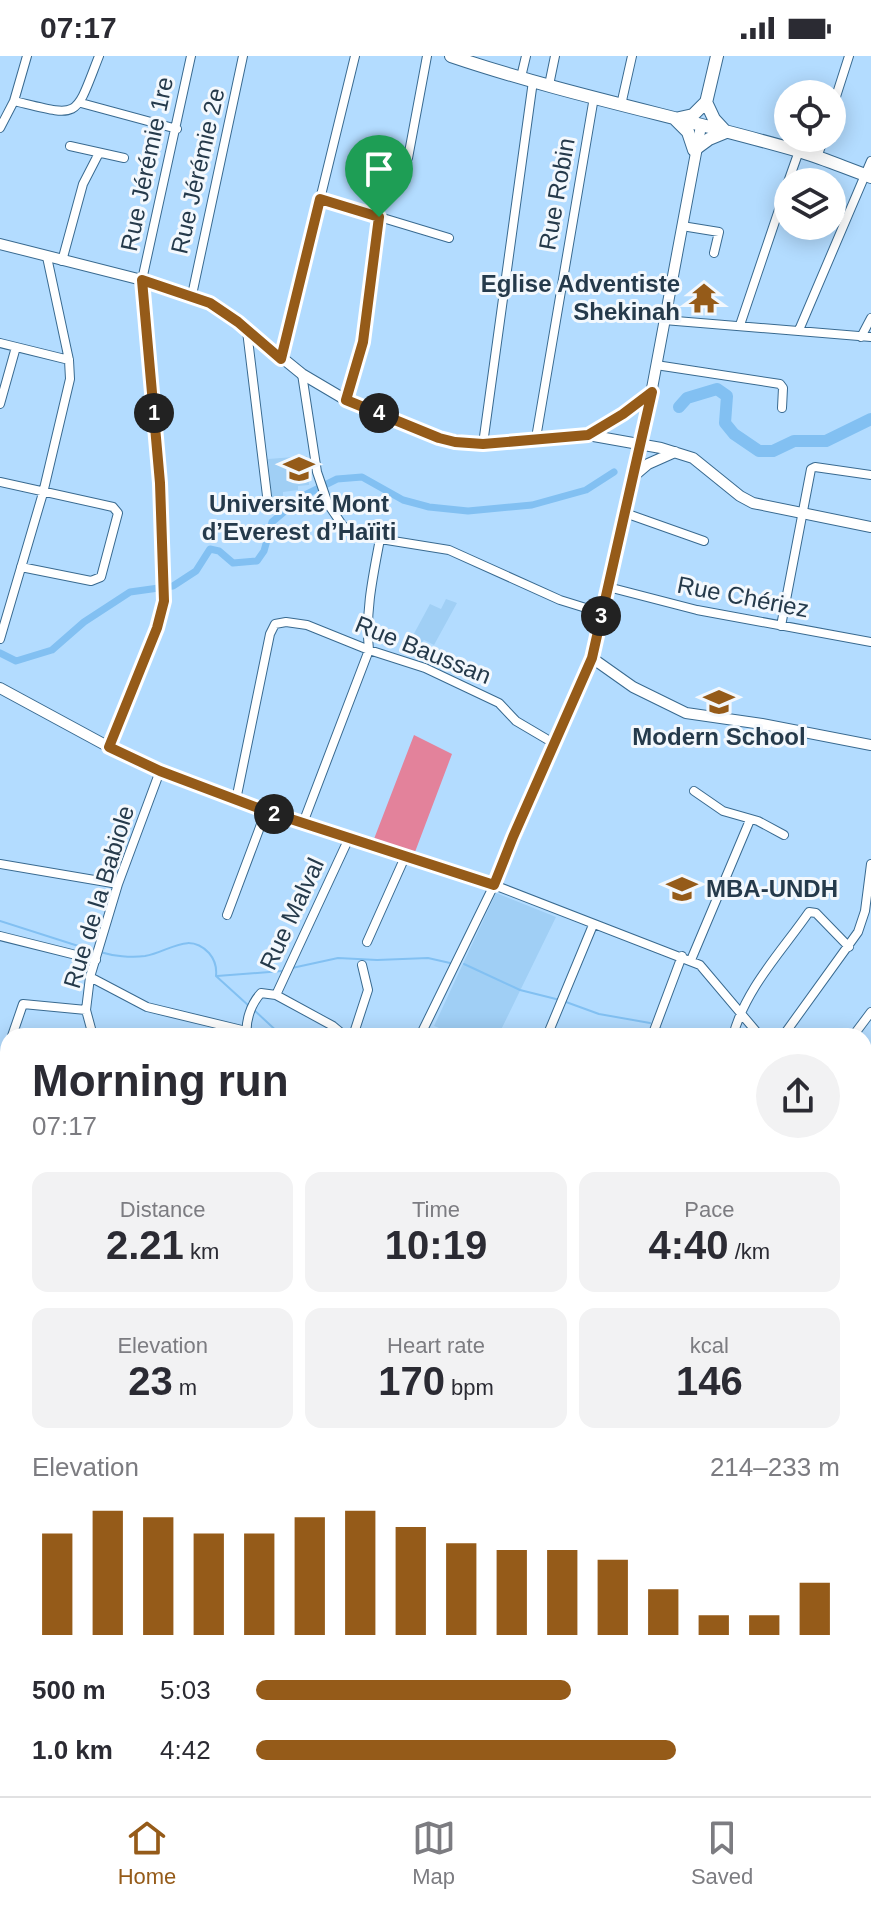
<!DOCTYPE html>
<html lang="en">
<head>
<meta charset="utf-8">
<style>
	body { margin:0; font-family:Arial,sans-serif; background:#f2f2f3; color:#2b2b33; height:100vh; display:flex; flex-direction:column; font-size:30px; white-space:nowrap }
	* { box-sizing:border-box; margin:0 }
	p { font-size:26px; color:#7c7c81 }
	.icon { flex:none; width:44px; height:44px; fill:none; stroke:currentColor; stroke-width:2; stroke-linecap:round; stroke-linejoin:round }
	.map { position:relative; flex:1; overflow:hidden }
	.details { position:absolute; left:0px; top:972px; width:872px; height:768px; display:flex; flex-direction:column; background:#fff; border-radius:24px 24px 0 0; box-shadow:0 4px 20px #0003 }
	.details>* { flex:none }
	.controls { position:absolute; left:774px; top:24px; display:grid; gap:16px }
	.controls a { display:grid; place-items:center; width:72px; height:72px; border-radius:50%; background:#fff; box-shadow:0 4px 20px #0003; font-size:40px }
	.pin { position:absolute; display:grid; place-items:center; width:68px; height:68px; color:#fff; margin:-82px -34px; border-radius:50% 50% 50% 0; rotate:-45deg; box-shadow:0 0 8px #0007 }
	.pin .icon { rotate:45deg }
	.km { position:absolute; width:40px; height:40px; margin:-20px; border-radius:50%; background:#222; color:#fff; font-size:22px; line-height:40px; text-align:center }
	.round { display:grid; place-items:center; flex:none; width:84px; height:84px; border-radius:42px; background:#f2f2f3 }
	.overview { display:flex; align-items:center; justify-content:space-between; height:136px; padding:0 32px }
	h1 { font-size:44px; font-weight:800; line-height:60px }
	.stats { display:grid; grid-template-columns:repeat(3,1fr); gap:12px; height:136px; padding:8px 32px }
	.stats div { display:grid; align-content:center; border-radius:16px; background:#f2f2f3; text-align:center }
	.stats b { font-size:40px; font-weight:800 }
	.stats small { font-size:22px; font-weight:400 }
	.stats p { font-size:22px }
	.chart { height:224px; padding:16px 32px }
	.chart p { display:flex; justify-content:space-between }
	.chart svg { width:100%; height:144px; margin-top:8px; stroke:#955b19; stroke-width:6 }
	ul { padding:0 32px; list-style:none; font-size:26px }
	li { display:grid; grid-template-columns:128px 96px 1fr; align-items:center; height:60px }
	li i { height:20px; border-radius:10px; background:#955b19 }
	.status { display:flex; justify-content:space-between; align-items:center; height:56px; padding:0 40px; background:#fff; direction:ltr }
	.status svg { height:22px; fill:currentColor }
	.tabs { display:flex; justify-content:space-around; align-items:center; height:112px; border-top:2px solid #e1e1e2; background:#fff; font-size:22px; color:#7c7c81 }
	.tabs a { display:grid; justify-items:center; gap:4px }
	.tabs .on { color:#955b19 }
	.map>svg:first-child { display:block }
</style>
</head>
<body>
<div class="status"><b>07:17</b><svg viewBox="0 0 49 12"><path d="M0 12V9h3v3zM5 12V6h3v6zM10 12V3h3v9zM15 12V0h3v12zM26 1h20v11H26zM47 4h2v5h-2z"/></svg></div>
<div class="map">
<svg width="871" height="1740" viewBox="0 0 871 1740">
	<rect width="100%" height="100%" fill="#b3dcff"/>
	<!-- built -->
	<path fill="#a0cff5" d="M307,400L309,429L298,430V434L283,436V441L272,442L268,403Z
		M446,543L457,547L434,589L424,584L419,590L410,585L430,548L441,553Z
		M496,837L556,861L498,980H460L434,970Z"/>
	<!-- green -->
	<path fill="#e3829b" d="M414,679L452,698L415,796L374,783Z
		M864,1508L871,1536V1684L864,1698Z"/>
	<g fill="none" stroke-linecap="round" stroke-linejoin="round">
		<!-- stream -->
		<path stroke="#82c0f2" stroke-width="2" d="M0,865L94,895
			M100,896C113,900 131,902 145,900C169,896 188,875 209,897C215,904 217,911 216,920L249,950
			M464,908L520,934L560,944
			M292,912L338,902L377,904L428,902L450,907
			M217,920L282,915
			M566,946L599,958L650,967
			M254,954L282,980
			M659,971L670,980
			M0,1376L8,1382
			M221,1732L228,1738
			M587,1740L590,1732"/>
		<!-- canal -->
		<path stroke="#82c0f2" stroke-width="7" d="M0,597L16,605L52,594L84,566L130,536L173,530L196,515L210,493L219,495L233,507L257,505L264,495L272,466L303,440L337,423L362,421L403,444L429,451L468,455L532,449L586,434L614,416"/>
		<!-- river -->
		<path stroke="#82c0f2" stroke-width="12" d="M679,351L687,342L717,333L727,340L725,367L734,378L759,395H773L794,385H826L871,363"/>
		<!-- minor casing -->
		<g stroke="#396a90" stroke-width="10">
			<path id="minor" d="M521,21L526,0
				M549,29L555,0
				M14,45C81,61 74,64 99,0
				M81,47L177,73
				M621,49L632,0
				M832,53L849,0
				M0,72L14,45L27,0
				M70,90L124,102
				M817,101L824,82
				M408,102L427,0
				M788,126L799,95
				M320,143L449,182
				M682,170L719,176L714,197
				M62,205L83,128L99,97
				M192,239L243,0
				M664,264L871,281
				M740,269L788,127
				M799,274L871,105
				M247,275L268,448
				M861,281L871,262
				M0,287L69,304
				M281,303L355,0
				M656,309L780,328L783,332L782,352
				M302,318L317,416L328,448L343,470L362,480L449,494L560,544L602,557
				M346,344L363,286L379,161
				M0,348L16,291
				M536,382L594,41
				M483,388L533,25
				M0,426L113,451L118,457L101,521L91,525L21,511
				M625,457L704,485
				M608,531L697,554L871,586
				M781,570L811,413L815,411L871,419
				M0,583L43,437L70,323L69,304L47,201
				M109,691L157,572L164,545L160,427L142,224L191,0
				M694,735L723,755L758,765L784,779
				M236,744L270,578L275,568L286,566L307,569L369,594L425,612L499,647L516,665L555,688
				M303,767L369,594C365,556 373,520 380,483
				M0,808L118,828
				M227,859L266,755
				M0,880L96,904
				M367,886L405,801
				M691,904L750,764
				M90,921L147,951L246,975
				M276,939L333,970L345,980
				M12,980L23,948L86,954
				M93,980L86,954L90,921L118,828L160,715
				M247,980C245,965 251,948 261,937L276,939L349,782
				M353,980L368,934L362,909
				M420,980L494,829L700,909L760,980
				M547,980L593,869
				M652,980L682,900
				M733,980C745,933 782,895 809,856L816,857L849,891
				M783,980L858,876L865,855L871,808
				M853,980L871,956
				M0,1023L8,995
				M864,1059L871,1050
				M864,1110L871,1103
				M0,1135L8,1138
				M864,1255H871
				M0,1257L8,1265
				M0,1281L8,1282
				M864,1294L871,1326
				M0,1430L8,1435
				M0,1581L8,1584
				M0,1640L8,1643
				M0,1712L8,1667
				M59,1732L77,1737V1740
				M308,1732L321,1740
				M490,1732L498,1740
				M743,1732L759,1740
				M505,1740L507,1732
				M727,1740L730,1732
				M860,1740L871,1716"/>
		</g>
		<!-- tertiary casing -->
		<g stroke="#396a90" stroke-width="12">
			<path id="tertiary" d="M0,188L142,224L210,247L238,266L302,318L346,344L439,382L483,388L588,379L661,392L693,402L740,440L753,447L871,471
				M588,379L623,358L652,336
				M635,419L648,408L675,396
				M592,602L633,631L686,657L762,668L871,689
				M0,632L109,691L180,723L266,755L494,829L592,602L642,386L701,70"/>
		</g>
		<!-- secondary casing -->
		<g stroke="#396a90" stroke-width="14">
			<path id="secondary" d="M451,0C566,39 685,62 802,96C825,103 848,113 871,121
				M706,46L714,63L726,76L709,83L694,94L688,76L675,63L693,59Z
				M705,51L717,0"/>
		</g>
		<!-- minor -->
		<use href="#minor" stroke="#fff" stroke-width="8"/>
		<!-- tertiary -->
		<use href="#tertiary" stroke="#fff" stroke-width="10"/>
		<!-- secondary -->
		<use href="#secondary" stroke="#fff" stroke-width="12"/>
	</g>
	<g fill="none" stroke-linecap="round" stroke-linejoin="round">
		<!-- route casing -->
		<g stroke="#fff" stroke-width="16">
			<path id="route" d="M320,143L379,161L363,286L346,344L439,382L455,386L483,388L588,379L623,358L652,336L592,602L513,781L494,829L266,755L160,715L109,691L157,572L164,545L160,427L142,224L210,247L238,266L281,303Z"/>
		</g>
		<!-- route -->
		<use href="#route" stroke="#955b19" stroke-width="10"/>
	</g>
	<!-- icons -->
	<defs>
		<g id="temple-bare" transform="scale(2.4)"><path d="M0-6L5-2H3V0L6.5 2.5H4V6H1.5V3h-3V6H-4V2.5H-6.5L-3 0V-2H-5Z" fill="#955b19" stroke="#f3f8fd" stroke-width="2.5" paint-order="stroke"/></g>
		<g id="university-bare" transform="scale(2.4)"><path d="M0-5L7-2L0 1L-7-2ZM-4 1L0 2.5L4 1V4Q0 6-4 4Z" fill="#955b19" stroke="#f3f8fd" stroke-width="2.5" paint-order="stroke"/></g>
	</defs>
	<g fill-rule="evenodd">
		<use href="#temple-bare" x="704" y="242"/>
		<use href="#university-bare" x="299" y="413"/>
		<use href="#university-bare" x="719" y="646"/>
		<use href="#university-bare" x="682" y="833"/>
	</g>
	<g text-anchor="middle" stroke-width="6" stroke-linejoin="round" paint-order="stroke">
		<!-- street labels -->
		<g font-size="24" fill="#253a4b" stroke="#f3f8fd">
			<text transform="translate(147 108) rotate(-78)" y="8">Rue Jérémie 1re</text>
			<text transform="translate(198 115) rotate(-77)" y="8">Rue Jérémie 2e</text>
			<text transform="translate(557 138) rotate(-80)" y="8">Rue Robin</text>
			<text transform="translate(743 541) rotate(11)" y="8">Rue Chériez</text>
			<text transform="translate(423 594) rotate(22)" y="8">Rue Baussan</text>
			<text transform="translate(99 841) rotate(-73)" y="8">Rue de la Babiole</text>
			<text transform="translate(292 858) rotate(-65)" y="8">Rue Malval</text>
		</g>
		<!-- poi labels -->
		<g font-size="24" font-weight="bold" fill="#253a4b" stroke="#f3f8fd">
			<text x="680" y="236" text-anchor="end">Eglise Adventiste<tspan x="680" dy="28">Shekinah</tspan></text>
			<text x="299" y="456">Université Mont<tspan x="299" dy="28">d’Everest d’Haïiti</tspan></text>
			<text x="719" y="689">Modern School</text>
			<text x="706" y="841" text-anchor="start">MBA-UNDH</text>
		</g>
	</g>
</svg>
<div class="controls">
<a><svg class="icon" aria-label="locate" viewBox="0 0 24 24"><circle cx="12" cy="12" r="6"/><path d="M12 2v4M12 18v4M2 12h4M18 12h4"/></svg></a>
<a><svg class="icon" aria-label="layers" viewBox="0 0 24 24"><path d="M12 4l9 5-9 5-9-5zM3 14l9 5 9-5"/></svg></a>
</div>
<div class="pin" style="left:379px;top:161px;background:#1e9e55"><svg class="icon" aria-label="arrive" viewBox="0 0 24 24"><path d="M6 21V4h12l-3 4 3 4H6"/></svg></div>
<b class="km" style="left:154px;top:357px">1</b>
<b class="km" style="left:274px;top:758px">2</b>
<b class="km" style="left:601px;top:560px">3</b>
<b class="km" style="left:379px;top:357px">4</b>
<section class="details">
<div class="overview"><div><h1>Morning run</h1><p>07:17</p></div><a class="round"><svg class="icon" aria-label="share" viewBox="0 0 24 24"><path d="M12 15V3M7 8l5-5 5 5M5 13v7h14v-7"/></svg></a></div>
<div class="stats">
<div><p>Distance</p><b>2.21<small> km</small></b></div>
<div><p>Time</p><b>10:19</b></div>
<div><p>Pace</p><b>4:40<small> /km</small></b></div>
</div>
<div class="stats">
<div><p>Elevation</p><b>23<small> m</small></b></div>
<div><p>Heart rate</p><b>170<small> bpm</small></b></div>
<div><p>kcal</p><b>146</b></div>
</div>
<div class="chart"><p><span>Elevation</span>214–233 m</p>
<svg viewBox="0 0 160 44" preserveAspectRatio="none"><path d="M5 44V13M15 44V6M25 44V8M35 44V13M45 44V13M55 44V8M65 44V6M75 44V11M85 44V16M95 44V18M105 44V18M115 44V21M125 44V30M135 44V38M145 44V38M155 44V28"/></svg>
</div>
<ul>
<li><b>500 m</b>5:03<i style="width:54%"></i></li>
<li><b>1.0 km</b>4:42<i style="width:72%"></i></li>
</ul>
</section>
</div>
<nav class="tabs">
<a class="on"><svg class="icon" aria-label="home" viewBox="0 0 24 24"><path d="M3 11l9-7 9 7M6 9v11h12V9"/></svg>Home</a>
<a><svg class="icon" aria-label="map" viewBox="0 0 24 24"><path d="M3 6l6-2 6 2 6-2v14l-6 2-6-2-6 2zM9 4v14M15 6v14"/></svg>Map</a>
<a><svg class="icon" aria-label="saved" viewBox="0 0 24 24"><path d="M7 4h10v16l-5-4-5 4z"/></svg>Saved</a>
</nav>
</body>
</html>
